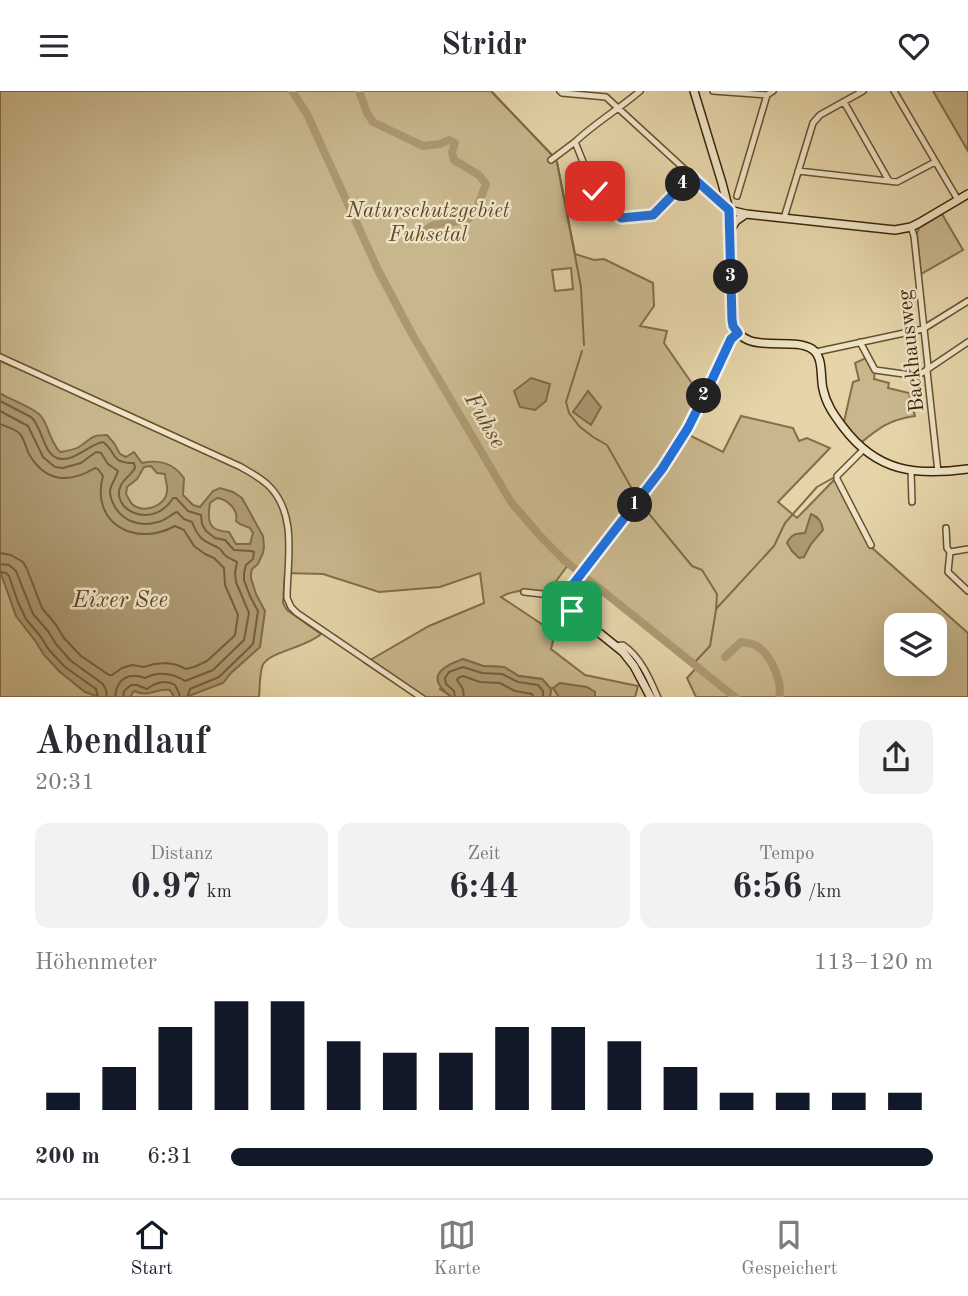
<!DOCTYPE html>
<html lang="de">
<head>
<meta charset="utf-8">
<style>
	body { margin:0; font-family:"Old Standard TT",serif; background:#f2f2f3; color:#2b2b33; height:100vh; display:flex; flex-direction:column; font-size:26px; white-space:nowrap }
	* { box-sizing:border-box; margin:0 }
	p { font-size:23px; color:#7c7c81 }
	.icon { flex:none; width:38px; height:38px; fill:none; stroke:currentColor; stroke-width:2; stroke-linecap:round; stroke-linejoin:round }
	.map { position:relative; height:606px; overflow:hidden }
	.sheet { display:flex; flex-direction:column; background:#fff; flex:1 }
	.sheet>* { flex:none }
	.tools { position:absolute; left:884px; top:522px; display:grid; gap:14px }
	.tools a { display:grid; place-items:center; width:63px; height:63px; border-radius:14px; background:#fff; box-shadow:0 7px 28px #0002; font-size:35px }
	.pin { position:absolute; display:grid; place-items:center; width:60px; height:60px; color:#fff; margin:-30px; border-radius:14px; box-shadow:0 4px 10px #0006 }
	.km { position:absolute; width:35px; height:35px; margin:-18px; border-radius:50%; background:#222; color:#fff; font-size:19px; line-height:35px; text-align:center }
	.round { display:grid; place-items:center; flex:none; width:74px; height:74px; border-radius:14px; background:#f2f2f3 }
	.overview { display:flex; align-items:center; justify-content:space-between; height:119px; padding:0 35px }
	h1 { font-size:38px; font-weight:800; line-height:52px }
	.metrics { display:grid; grid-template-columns:repeat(3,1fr); gap:10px; height:119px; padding:7px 35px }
	.metrics div { display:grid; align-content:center; border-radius:14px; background:#f2f2f3; text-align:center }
	.metrics b { font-size:35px; font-weight:800 }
	.metrics small { font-size:19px; font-weight:400 }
	.metrics p { font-size:19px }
	.chart { height:196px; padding:14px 35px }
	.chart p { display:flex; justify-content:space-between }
	.chart svg { width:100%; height:126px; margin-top:7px; stroke:#111827; stroke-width:6 }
	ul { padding:0 35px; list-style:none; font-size:23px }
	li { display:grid; grid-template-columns:112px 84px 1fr; align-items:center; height:52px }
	li i { height:18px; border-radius:9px; background:#111827 }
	header { display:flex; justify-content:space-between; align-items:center; height:91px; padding:0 35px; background:#fff; font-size:32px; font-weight:800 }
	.tabs { display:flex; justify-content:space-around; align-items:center; height:98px; border-top:2px solid #e1e1e2; background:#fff; font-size:19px; color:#7c7c81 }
	.tabs a { display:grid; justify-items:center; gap:4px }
	.tabs .on { color:#111827 }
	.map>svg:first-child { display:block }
</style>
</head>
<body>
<header><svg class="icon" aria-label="menu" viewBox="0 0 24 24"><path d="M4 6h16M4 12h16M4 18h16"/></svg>Stridr<svg class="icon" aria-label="heart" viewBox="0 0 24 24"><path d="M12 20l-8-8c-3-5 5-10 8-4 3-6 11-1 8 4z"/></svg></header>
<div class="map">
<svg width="968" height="607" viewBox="0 0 968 607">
	<rect width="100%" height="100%" fill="#e4d4a8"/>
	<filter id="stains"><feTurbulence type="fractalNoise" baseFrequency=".00286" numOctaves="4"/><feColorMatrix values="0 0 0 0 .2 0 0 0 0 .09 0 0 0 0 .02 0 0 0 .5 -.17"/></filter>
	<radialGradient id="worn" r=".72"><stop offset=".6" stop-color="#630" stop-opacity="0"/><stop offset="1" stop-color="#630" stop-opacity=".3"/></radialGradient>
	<!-- green -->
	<path fill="#c8b68c" stroke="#846d48" stroke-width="2" fill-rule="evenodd" d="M0,0H491L552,64L557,71L575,163L594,169L604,168L653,192L654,215L640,235L667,240L664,252L700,304L681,340L723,361L741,325L793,337L799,350L807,347L830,357L778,411L797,427L835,388L870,455L968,542V606H696L687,587L699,574L555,459L510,408L508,409L510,412L553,461L568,474L548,501C531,498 515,498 501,506L555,542L551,558L585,584L638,595L635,606H595V601L553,597L559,606H550L551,598L542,588L519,585L504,576L483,575L463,568L440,598L452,606H416L365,572L429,535L484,512L480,482L440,496L379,501L323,483L285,482L283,512L287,519L321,543C307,556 273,560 264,572C259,578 260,598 259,606H0V270L73,301L0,264ZM571,177L573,198L555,200L552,179ZM896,534H934V572H896Z
		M933,0H968V60Z
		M942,123L963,159L921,183L917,143L919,137Z
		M868,266L875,279L874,288L889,292L888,297L909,302L915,325C888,329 879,337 858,354L843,335L853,291L859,289L855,272Z"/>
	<!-- water -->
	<path fill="#ac9870" stroke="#806a45" stroke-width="2" fill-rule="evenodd" d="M531,287L550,293L546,310L535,319L520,316L514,300Z
		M588,300L601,316L591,334L573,321Z
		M0,302C9,308 36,318 41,325C49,335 49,349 60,361C66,360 74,359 79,356C92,348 89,344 107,344L114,352L120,363L126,366L134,361L142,372C159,368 174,373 184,387L183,404L193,414L200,416L213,400L220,397L233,401L242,407L263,445L264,456L263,462L258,473L252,478L251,482V487L256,503L265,520L260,556L231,582L223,592L186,606H174L170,599C154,597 151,607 134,600L130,606H99L85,601L60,581L44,564L36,551L16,525L0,480ZM151,375L157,382L165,383C165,388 168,395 167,400C166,416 142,423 132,413C131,412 126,403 126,403L127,396L137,388L144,376ZM217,407C227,408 239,419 236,430L240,433L250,437L253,442L250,453H236L229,441C208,440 207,430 210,412Z
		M811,423C819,426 822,431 823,439L811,453L804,466L799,467L792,460L787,452C791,443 797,442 805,442Z
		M463,568L483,575L504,576L519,585L542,588L551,598L550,606H452C426,588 438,577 463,568Z
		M560,592L587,596L595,601V606H559L553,597Z"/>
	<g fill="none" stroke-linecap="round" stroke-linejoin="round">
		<!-- shore -->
		<path stroke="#765e3a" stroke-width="2" d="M0,310L31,326C42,335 43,362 57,367C72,373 89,353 103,351C118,362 109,372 134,372L135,377C131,384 124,388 121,394C109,419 153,440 173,407H176L188,420L201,424L202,433L206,440L215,447L225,449L234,459L251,460L254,461L253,468L246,474L244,482V489L250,505L258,520L253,553L219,586L190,598L187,607
			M0,320L28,335L43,366L55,376L63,377L81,372L96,361L101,362L108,373L118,380C116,387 111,393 110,400C110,407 112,411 115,416C124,431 141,436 158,431C165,430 171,423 177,421L184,428L192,431C198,447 203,450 217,456C224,460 220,460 226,465C229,467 233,469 237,471L235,482L236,491L249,522L244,549L213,579L185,590C172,582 159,580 145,587C128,581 116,588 115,607
			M0,333C5,335 16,338 20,343C24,347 26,357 29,363C45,391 69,393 95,377L98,378L103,385C90,432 135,457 175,435L184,439L194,455L205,463L214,467L224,477L225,494L238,524L235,544L232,547L207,570L194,576L186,578L177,574L167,572L154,573L144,576L132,574L122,577L112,584H109L81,565L64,547L56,534L42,517L27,478L23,471L11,464L0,462
			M0,473L9,474L16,480L33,523L48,540L56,553L71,570L103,593L106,599L107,607
			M0,481L6,482L9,485L18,511L26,528L41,546L49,559L65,576L96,598L98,607
			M123,607L124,600L131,594H137L147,598C155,592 165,588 175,594L179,602L180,607
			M455,607L454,600L446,593L445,587L449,581L463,576L482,582L502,583L518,591L538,594L543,600V607
			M464,607L463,598L457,589L458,587L463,585L480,591L500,592L515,600L532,603L534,607"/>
		<!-- stream -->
		<path stroke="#806a45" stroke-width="2" d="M491,0L552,64
			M557,71L581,196L584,254
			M582,260L566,311L569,322L579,335L593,346L607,354L636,405
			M641,413L692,475L702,479L717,503L716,519L710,555L694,572
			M716,518L774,455L785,432L817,396L833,387"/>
		<!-- river -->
		<path stroke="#ac9870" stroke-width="8" d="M292,0L307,23L379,181L412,243L511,411L542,447L564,469L736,607
			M359,0L367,22L373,31L423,55L440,53L449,49L455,52L452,61L454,69L479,84L486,93L475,122L467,129L433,134L411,149
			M725,566L741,551C746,552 753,552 757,555C771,564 783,591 779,607"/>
		<!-- street casing -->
		<g stroke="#68502d" stroke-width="8">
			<path id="street" d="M560,0L562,2L606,6L729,119
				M640,0C619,18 595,32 575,51L595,100L621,127L653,124L691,85
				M713,0L767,4L773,0
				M894,0L958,109
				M844,11L889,90
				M551,69L575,51
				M798,80L897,91L935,71
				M737,105L767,4
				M784,127L813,32L820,24L863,0
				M911,136L914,145L928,275L927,280L938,381
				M860,251L875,279L911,284L922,282L968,251
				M816,261L923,238L968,210
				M0,266L241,376C251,382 261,387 269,395C298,424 287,470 287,507L291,516L297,522L422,607
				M863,359L837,385V388L871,454
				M911,379L912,411
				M946,437L947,457L950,461
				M968,458L950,461L948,481L968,500
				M524,501L542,503L557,510L568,511
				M616,555L623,554C640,565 650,588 658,607"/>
		</g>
		<!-- secondary casing -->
		<g stroke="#3f2404" stroke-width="10">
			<path id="secondary" d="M694,0L722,92L729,119L732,229C741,267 790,244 812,258C824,266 820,286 823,298C826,313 834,324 843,336C877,381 915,385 968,378
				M729,119L746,123L895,139L911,136L919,132L968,103
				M730,139L736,130L746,123
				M651,607L634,575L623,561L572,520C567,511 567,503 573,493L662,378L688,337L711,293L731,248L738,242"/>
		</g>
		<!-- street -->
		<use href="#street" stroke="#ede3c6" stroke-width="5"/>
		<!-- secondary -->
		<use href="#secondary" stroke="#ede3c6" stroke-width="7"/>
	</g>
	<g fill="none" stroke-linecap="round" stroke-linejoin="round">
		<!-- route casing -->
		<g stroke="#fff" stroke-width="14">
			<path id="route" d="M572,520L568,508L571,496L662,378L688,337L710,293L731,248L738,242L733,235L732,229L729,119L691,85L653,124L621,127L595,100"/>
		</g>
		<!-- route -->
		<use href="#route" stroke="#1a73e8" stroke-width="9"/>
	</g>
	<g text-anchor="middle" stroke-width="5" stroke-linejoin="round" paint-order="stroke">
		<!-- park labels -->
		<g font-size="21" font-style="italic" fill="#614826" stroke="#ede3c6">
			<text x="428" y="126">Naturschutzgebiet<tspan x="428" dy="24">Fuhsetal</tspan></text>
		</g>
		<!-- street labels -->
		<g font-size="21" fill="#3f2404" stroke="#ede3c6">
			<text transform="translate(910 260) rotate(-96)" y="7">Backhausweg</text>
		</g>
		<!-- water labels -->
		<g font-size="23" font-style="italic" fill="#604724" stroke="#ede3c6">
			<text transform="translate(486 329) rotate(60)" y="8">Fuhse</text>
			<text x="120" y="516">Eixer See</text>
		</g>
	</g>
	<rect width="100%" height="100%" filter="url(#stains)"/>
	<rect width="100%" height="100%" fill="url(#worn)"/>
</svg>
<div class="tools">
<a><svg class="icon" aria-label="layers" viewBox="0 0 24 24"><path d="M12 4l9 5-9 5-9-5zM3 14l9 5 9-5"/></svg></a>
</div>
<div class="pin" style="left:572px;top:520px;background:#1e9e55"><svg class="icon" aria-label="arrive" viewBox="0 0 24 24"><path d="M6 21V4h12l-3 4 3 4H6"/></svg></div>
<div class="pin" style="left:595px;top:100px;background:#d93025"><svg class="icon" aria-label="check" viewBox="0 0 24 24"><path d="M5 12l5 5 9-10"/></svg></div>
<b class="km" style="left:635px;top:414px">1</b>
<b class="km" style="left:704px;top:305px">2</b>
<b class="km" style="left:731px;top:186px">3</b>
<b class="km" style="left:683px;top:93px">4</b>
</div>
<section class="sheet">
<div class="overview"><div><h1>Abendlauf</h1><p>20:31</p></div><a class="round"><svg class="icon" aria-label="share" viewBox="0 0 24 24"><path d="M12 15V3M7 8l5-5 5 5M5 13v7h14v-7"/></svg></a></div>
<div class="metrics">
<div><p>Distanz</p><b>0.97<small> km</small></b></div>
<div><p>Zeit</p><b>6:44</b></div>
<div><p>Tempo</p><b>6:56<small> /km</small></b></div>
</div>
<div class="chart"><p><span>Höhenmeter</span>113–120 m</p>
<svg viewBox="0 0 160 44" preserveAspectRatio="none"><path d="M5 44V38M15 44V29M25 44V15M35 44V6M45 44V6M55 44V20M65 44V24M75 44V24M85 44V15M95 44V15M105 44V20M115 44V29M125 44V38M135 44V38M145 44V38M155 44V38"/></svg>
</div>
<ul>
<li><b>200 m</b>6:31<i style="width:100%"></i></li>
</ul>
</section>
<nav class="tabs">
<a class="on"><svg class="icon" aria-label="home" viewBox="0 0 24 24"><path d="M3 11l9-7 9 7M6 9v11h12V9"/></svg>Start</a>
<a><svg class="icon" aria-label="map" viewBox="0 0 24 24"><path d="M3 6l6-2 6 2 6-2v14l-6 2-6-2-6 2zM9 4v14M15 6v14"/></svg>Karte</a>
<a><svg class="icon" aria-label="saved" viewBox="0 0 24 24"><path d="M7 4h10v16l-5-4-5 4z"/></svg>Gespeichert</a>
</nav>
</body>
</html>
